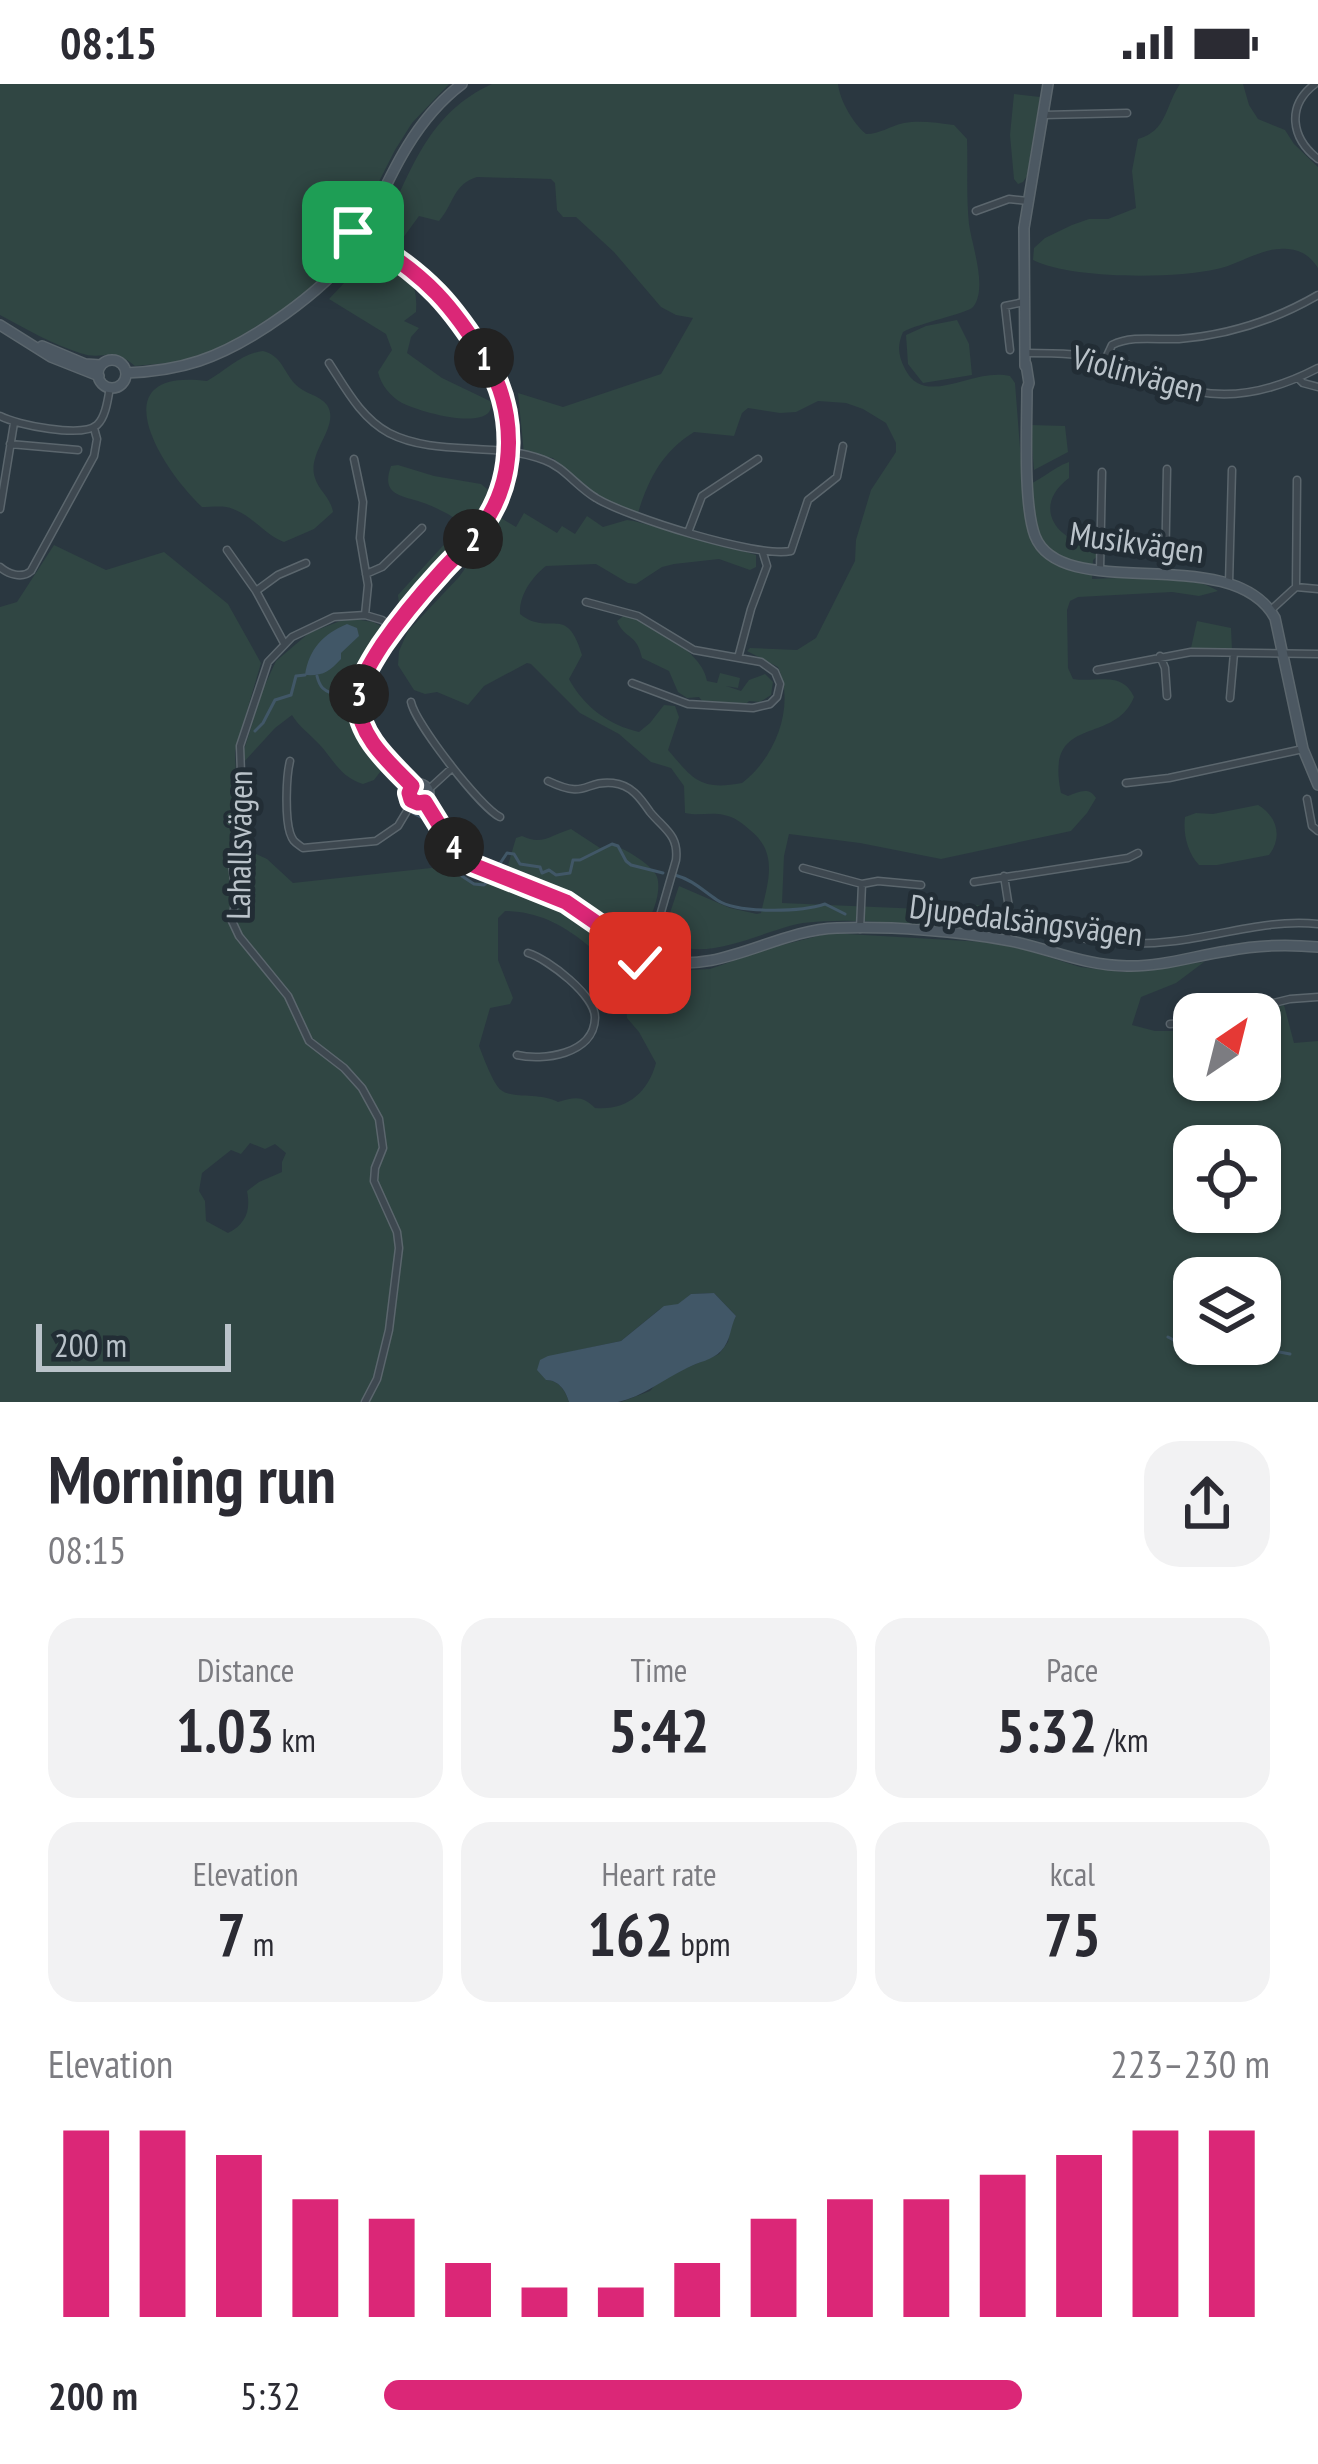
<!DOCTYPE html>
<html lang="en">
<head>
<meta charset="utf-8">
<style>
	body { margin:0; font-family:"PT Sans Narrow",sans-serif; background:#f2f2f3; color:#2b2b33; height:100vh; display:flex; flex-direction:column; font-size:45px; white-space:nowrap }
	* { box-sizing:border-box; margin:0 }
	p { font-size:39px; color:#7c7c81 }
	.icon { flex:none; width:66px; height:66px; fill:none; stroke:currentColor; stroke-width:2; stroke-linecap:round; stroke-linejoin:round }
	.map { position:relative; height:1318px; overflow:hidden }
	.panel { display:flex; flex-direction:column; background:#fff; flex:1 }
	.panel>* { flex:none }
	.needle { width:78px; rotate:35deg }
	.controls { position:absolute; left:1173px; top:909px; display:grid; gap:24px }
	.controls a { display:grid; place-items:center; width:108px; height:108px; border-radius:24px; background:#fff; box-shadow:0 3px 9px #0004; font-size:60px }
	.scale { position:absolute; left:36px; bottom:30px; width:195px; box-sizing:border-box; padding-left:12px; border:6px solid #bac3ca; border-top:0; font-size:33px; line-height:42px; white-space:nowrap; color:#bac3ca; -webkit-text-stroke:9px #222d35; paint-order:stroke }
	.pin { position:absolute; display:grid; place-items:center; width:102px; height:102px; color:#fff; margin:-51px; border-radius:24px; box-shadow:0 6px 18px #0006 }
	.km { position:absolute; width:60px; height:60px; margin:-30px; border-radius:50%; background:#222; color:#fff; font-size:33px; line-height:60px; text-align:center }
	.round { display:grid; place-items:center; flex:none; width:126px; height:126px; border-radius:36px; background:#f2f2f3 }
	.summary { display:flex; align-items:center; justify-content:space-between; height:204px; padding:0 48px }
	h1 { font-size:66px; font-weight:700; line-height:90px }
	.metrics { display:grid; grid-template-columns:repeat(3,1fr); gap:18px; height:204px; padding:12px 48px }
	.metrics div { display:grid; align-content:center; border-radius:30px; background:#f2f2f3; text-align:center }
	.metrics b { font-size:60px; font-weight:700 }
	.metrics small { font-size:33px; font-weight:400 }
	.metrics p { font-size:33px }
	.chart { height:336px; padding:24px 48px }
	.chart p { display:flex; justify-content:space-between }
	.chart svg { width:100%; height:216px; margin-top:12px; stroke:#db2777; stroke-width:6 }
	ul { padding:0 48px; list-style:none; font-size:39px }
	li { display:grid; grid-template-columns:192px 144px 1fr; align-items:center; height:90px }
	li i { height:30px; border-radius:15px; background:#db2777 }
	.status { display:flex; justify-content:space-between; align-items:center; height:84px; padding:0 60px; background:#fff; direction:ltr }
	.status svg { height:33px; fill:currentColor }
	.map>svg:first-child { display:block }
</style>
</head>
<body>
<div class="status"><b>08:15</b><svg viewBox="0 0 49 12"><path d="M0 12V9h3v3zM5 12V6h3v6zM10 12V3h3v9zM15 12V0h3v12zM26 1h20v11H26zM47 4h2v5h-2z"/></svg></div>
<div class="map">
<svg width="1318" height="1318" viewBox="0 0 1318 1318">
	<rect width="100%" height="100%" fill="#2a3740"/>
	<!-- green -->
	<path fill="#304643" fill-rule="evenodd" d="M0,0H449L412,39L395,66L359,137L348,146L345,156L320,194L303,213L231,258L189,277L135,282C109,260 106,278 80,269C52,260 26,245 0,231Z
		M492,0H838C840,17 853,39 866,50C880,50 890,42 904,39C920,36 938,39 954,41L967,55C968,83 966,112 969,140C972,162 988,205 973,223C968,229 919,239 903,248C897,262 898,271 905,285C925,325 972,283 1010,292L1015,299L1023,403C1039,398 1052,384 1069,378V394C1031,422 1056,459 1097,462L1099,471L1093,476L1092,495C1126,494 1189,488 1218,507L1199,512L1172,508L1078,513L1070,517L1067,526L1068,584L1073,595C1096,599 1122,586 1134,613C1114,663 1044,628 1061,709L1068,712C1078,708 1089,702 1096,714L1087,729L1071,747L941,775L860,759L789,750L784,772L782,819L922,825L979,821L988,830L981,844C963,846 944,843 925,841C885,838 843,834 803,839C767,844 686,890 664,847L679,802L730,824L757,830L761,829C768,798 779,769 750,746C742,739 735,733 724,731C711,728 698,732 685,729L684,702L671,684L651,678L619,650L580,629L531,580L527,579L484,602L468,621L437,608L425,610L414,606L398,581L399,567L408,547L459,493L501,434L516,443L524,429L557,449L562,442L575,450L587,432L603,443L627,436L634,437L740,466L756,471V483L750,486L719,475L674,480L662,483L636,500L628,499L596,480L546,482C532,493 519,511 520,530C550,554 566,518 582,571L569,595C584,623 609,641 639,648L650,639L664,621L675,622L679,633L668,666C693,695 700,707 742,699C775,674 796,622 778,583L747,567L750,564L797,566L816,554L855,477L856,456L871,406L896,368V359L886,339L863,325L846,319L818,317L796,328L780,329L748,324L742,329L734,352L694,348C662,368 649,394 638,429L593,410L553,374L524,370L518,309L563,323L661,290L693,234L676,231L661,223L614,168L576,133H563L557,126L555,99L551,95L477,93C453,100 454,120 439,137L419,132L400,158L390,151L385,140C413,82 430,28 492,0Z
		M1180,0H1243L1249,21L1258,35L1285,46L1294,60L1318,83V184C1311,173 1302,166 1288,165C1263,162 1241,180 1217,185C1174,195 1070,195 1033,176L1034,164L1045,154L1072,141L1089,135H1108L1136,124L1132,87L1138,55C1167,47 1165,22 1180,0Z
		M1014,10L1040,13L1027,92L1023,98L1018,100L1014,95L1010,51Z
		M384,175C409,189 418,198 416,228L404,237L419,244L411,253L407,269L442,294L492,318C491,322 491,325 489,328C476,344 418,327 402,319C390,312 381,301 378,288L392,266L386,250L329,215L360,182Z
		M957,236L969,260L972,291L923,299L908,280L906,251L926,242Z
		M263,267C282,272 283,287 295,300C304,310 320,311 327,321C341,342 306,368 315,394C319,407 331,414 333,428L314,445L284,458C266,452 253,432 233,425C225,421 212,423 202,423C161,385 98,283 207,297C227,286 240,270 263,267Z
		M1030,341L1065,342L1068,368L1034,386Z
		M398,381L434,392L481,400L493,410C473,457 430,482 399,520L398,511L450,454L459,438C449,429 436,424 424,419C403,411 380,413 391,382Z
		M54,461L106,486L164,468L228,520L261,579L235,668L237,719L230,758L267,775L293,799L440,783L472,798L499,799L533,809L562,821L612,855L619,865L618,878C603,875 596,868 585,859C560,839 537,828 505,827L498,834V876L513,914L510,920L490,924L479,962C483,972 493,1000 501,1006C511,1015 540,1008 558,1018C575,1013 582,1011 595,1024C626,1027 648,1009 656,979L639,948L627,934L626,919L629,910L640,898L658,888L710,885L770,864L830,849L984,858L1023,865L1080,883L1123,888L1204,878L1176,899L1141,913L1132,941L1155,947H1178C1198,964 1194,971 1194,996H1260V930H1248L1284,921L1294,959L1318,957V1318H621L650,1307L657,1299L684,1285L719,1270L728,1258L731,1241L736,1232L714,1209L691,1210L679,1220L660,1225L621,1257L565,1269L546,1296C559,1296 566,1307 569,1318H0V523L17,518ZM250,1059L265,1065L275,1060L286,1069L282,1078V1088L259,1098L247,1107C251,1126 246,1140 228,1149L206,1137L205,1117L199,1107L202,1089L231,1066L241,1070ZM1194,1062H1260V1128H1194ZM1194,1194H1260V1260H1194Z
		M626,530C651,540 703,568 707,597L717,599L720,589L740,594L738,604L726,602L741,607L749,596L765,590L773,598L771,611L760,618L749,617L746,620L703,618L699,613L687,614L678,608L669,587L642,574C637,549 625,556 617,537Z
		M348,534L373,538L381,542L383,547C377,563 364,577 358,593C352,610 359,628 353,644L381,677L384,683L374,696L363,700C340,693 334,676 319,660C310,650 299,643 292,631L275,644L244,678V666L263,605L276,577L309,549Z
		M1197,537L1231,544L1232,566L1191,564Z
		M1258,721C1277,732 1283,753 1269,771L1217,781H1199C1187,768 1183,749 1185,733L1196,729L1213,730Z
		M571,745L600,764C603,763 606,761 610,761C621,761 654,782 657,793C662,808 652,835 641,846L624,844L566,805L511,785L508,781L516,754L522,752C542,762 551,751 571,745Z"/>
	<!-- water -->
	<path fill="#415767" d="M347,540L357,544L359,552L341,569V575C329,588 323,592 305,591C309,565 323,550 347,540Z
		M714,1209L736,1232C730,1243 731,1257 721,1267C713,1276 698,1278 687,1284C664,1295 642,1313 618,1318C604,1318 584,1318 569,1318C566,1307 559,1296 546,1296L537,1286L540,1276L548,1272L621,1257L664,1222L678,1220L691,1210Z"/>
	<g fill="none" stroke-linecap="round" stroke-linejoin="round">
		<!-- stream -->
		<path stroke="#415767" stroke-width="3" d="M317,592C322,613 333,604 342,618C354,638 363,657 380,675
			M255,647L263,639L275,616L291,611L296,592L305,591
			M386,682L399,700L403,717
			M413,729L430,738L442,779L474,800L484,801L489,796
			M499,781L507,769L514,770L520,780L540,783L542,789L549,786L556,791L570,789L573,776H580L612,760L618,762L626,777L631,781L663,789
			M675,791C693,796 702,806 717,816C738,830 801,828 825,820L845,830
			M1168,1253L1181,1260L1194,1258
			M1207,1260L1211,1271L1231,1267L1244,1270L1253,1263L1290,1270"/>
		<!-- street casing -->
		<g stroke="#5b666d" stroke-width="9">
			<path id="street" d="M1315,0C1286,22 1291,54 1318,75
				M1044,31L1127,29
				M976,127L1009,115L1028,117
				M1010,266L1005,222L1024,218
				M1026,269C1058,269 1088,270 1120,278C1138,283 1154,293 1172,300C1221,320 1272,308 1318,284
				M1106,274L1112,261C1132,251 1157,256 1179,255C1229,251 1275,236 1318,211
				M329,279C346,305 361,334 389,349C436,373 495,357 544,376C564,383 577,403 596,414C627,433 757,474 791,467L808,416L837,393L843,362
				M1298,294L1303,299L1318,303
				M0,332C17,341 82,354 97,341C106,333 108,314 110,303
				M10,360L78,366
				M354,375L363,418L360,454L368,501L365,531
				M0,425L14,339
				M689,446L702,412L758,375
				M227,466L256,507L284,559
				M0,483C8,490 22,495 31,487L94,372L97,355L94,344
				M1100,486L1102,388
				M366,490L382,483L422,444
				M1165,490L1167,385
				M1229,500L1232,386
				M1296,503L1297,396
				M1296,503L1318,505
				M256,507L278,491L306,479
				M586,518L638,532L694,566L761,578L775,588L780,600L777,613L770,620L753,624L688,620L632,599
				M1271,526L1296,503
				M1160,572L1165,584L1167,612
				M738,574L751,525L767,482L763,469
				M1097,586L1191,568L1318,570
				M1230,614L1234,569
				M411,618C415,639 480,723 500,733
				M290,677C286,693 285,733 290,749C293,758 295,758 303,764L376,757L398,742L413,717
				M548,697C588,716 583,696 613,699C632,701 641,715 650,728C664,745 679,751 676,776L651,863
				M1126,699L1169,694L1303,665
				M428,706L452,684
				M1307,715L1312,742L1318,747
				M803,784L862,800L878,797L921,801
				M1004,792L1010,830L1007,856
				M974,798L1128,774L1138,769
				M860,845L862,800
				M1060,849C1100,860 1134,862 1175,857C1223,851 1269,835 1318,840
				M592,920L619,905L642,881
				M1228,930L1290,915L1318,913
				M1170,940L1194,938
				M517,971C542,977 594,971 595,934C596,912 548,875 528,869
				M365,1318L377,1295L389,1246L399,1164L397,1148L374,1097L375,1084L383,1064L379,1035L362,1004L344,984L309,957L288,912L239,852L232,837L236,812L232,780L242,717L240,662L268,578L292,553L334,533L365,531L382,536L394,544"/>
		</g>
		<!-- secondary casing -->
		<g stroke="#5b666d" stroke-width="12">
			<path id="secondary" d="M366,144C390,92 414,36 462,0
				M351 155a11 11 0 1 1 22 0a11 11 0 1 1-22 0Z
				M372,159C428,195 451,220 485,276C516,326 517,393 483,442C471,459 454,473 440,489C419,512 399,535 382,561C371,578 357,598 358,620C360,654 390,679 412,702
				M0,241L51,273L99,292
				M42,262L85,280L101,281
				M98 290a14 14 0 1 1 28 0a14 14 0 1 1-28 0Z
				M1026,280L1029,299L1027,305C1027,341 1023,420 1035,452C1062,521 1232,456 1275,534L1303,665L1318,701
				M1025,282L1024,144L1048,0
				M126,289C151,288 175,285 199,277C250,260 325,207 356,163
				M409 710a10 10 0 1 1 20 0a10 10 0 1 1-20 0Z
				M425,718L451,760L473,781L566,818L640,869L639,877L644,882L652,883L658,878V870L652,864L644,865L640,869
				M658,876C721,891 775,846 837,844C889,842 959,847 1011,857C1050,865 1086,882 1127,882C1161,883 1194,872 1227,867C1257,861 1287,860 1318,863"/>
		</g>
		<!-- street -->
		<use href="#street" stroke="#3e4850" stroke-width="6"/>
		<!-- secondary -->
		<use href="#secondary" stroke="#4c5862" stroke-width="9"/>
	</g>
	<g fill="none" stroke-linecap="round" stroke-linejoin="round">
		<!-- route casing -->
		<g stroke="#fff" stroke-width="24">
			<path id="route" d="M353,148L360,144L368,146L372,151V159C427,193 452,221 486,276C516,326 517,393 483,441C471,459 454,473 440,489C419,512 400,535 382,561C371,578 358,598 358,619C359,653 390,679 412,702L409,709L411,716L418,719L425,718L451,760L473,781L566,818L640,869V879"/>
		</g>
		<!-- route -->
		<use href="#route" stroke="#db2777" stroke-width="15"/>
	</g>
	<g text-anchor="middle" stroke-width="10" stroke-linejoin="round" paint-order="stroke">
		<!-- street labels -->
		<g font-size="33" fill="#bac3ca" stroke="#222d35">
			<text transform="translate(1138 289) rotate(15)" y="12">Violinvägen</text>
			<text transform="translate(1137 458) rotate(8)" y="12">Musikvägen</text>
			<text transform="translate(239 761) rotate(-89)" y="12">Lahallsvägen</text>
			<text transform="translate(1026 836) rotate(7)" y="12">Djupedalsängsvägen</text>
		</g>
	</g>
</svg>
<div class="controls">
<a><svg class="needle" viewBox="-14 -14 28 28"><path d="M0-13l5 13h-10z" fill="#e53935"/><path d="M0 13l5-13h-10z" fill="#7c7c81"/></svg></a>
<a><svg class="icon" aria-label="locate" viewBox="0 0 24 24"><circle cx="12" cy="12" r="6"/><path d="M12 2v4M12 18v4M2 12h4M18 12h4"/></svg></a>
<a><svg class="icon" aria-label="layers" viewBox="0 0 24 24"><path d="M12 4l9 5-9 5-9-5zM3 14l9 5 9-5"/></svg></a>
</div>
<div class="scale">200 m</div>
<div class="pin" style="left:353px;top:148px;background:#1e9e55"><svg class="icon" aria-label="arrive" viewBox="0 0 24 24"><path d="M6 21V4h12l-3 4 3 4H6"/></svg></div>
<div class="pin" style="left:640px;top:879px;background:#d93025"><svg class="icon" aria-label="check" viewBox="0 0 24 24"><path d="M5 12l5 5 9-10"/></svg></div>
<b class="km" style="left:484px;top:274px">1</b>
<b class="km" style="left:473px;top:455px">2</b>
<b class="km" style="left:359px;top:610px">3</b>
<b class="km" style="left:454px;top:763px">4</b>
</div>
<section class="panel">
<div class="summary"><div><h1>Morning run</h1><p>08:15</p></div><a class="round"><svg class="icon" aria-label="share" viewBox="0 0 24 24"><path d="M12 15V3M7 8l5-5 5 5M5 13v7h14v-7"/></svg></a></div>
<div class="metrics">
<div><p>Distance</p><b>1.03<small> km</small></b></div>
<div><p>Time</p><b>5:42</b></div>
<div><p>Pace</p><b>5:32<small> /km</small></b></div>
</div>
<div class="metrics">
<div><p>Elevation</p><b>7<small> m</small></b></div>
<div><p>Heart rate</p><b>162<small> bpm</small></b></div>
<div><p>kcal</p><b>75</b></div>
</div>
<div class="chart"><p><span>Elevation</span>223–230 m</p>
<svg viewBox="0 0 160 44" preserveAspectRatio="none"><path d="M5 44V6M15 44V6M25 44V11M35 44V20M45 44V24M55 44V33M65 44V38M75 44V38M85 44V33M95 44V24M105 44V20M115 44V20M125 44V15M135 44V11M145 44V6M155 44V6"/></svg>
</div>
<ul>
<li><b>200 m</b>5:32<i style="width:72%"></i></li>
</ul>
</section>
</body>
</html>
